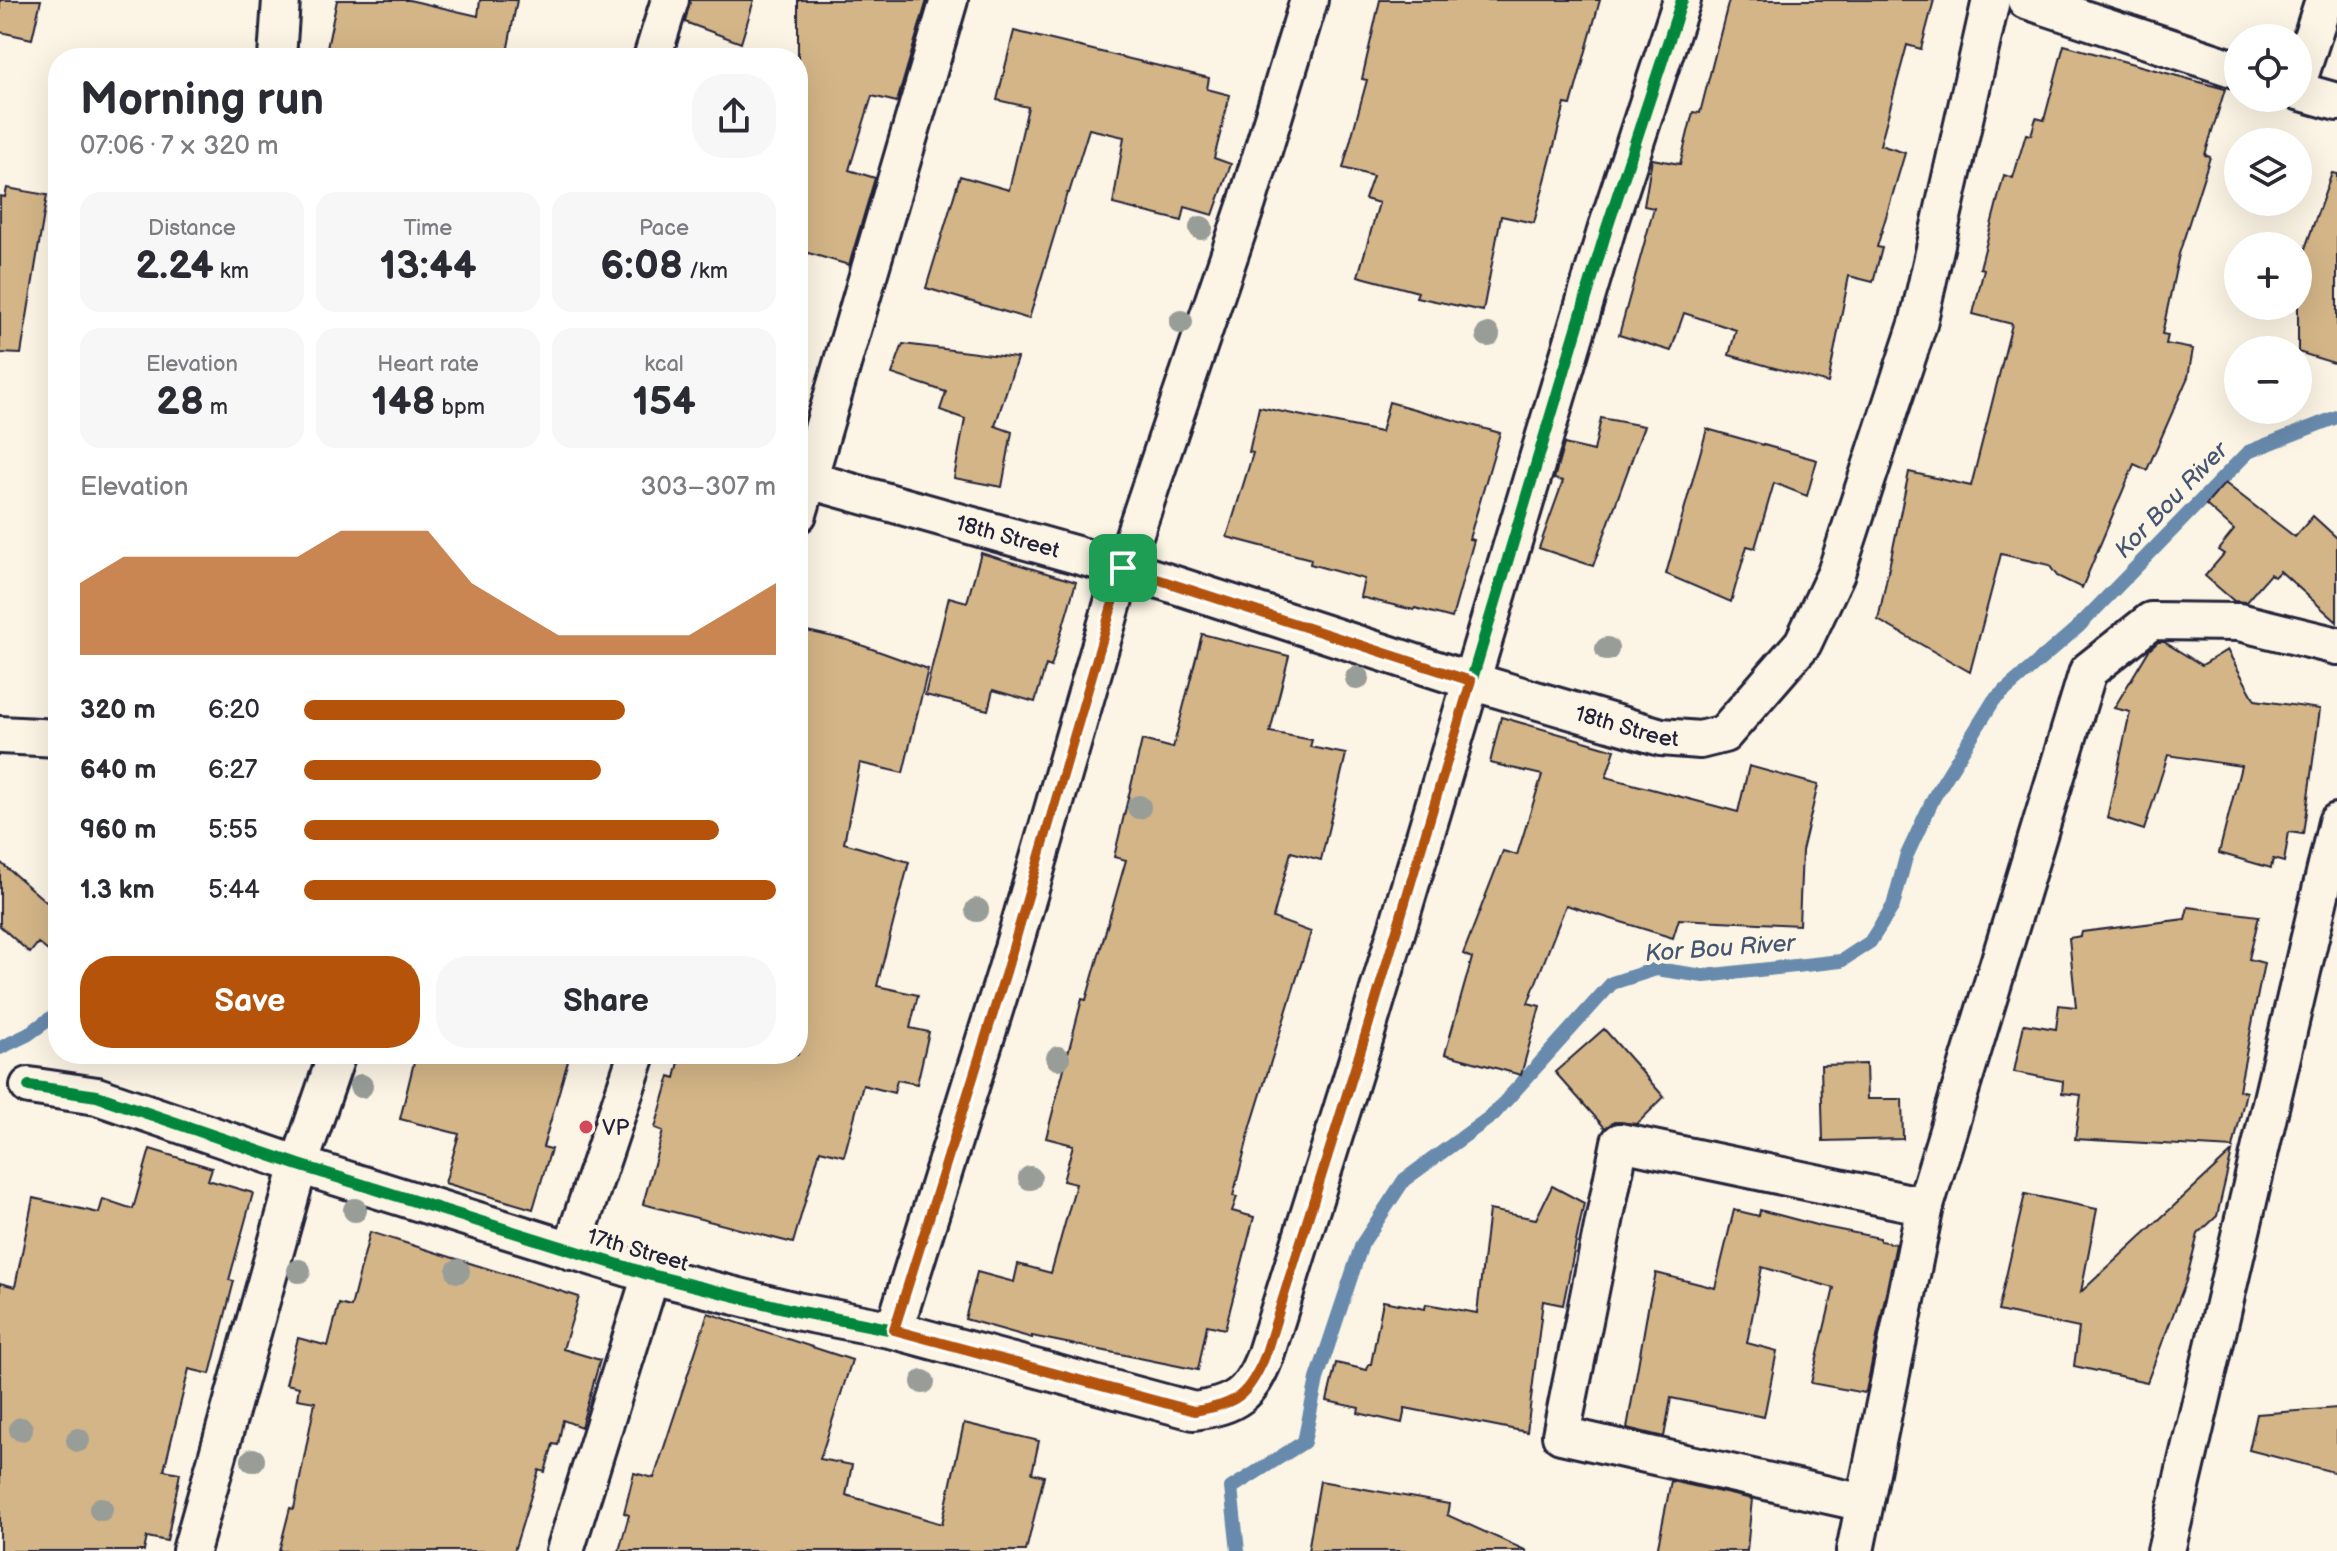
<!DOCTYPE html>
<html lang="en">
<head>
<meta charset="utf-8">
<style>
	body { margin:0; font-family:"Balsamiq Sans",sans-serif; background:#f7f7f7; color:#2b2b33; height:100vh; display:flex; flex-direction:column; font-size:30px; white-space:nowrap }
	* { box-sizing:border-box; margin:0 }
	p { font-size:26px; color:#7c7c81 }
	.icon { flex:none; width:44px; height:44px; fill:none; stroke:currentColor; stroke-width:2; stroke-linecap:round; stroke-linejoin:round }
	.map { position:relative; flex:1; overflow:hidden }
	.drawer { position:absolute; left:48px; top:48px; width:760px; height:1016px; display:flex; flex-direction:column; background:#fff; border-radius:32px; box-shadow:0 8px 32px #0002 }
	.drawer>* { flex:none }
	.controls { position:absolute; left:2224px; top:24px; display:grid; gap:16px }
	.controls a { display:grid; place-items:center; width:88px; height:88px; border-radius:50%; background:#fff; box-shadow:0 8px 32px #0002; font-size:40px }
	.pin { position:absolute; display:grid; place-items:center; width:68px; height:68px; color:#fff; margin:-34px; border-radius:16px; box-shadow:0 4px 12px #0006 }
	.round { display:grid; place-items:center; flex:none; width:84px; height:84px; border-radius:32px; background:#f7f7f7 }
	.head { display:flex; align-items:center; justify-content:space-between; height:136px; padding:0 32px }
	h1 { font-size:44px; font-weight:600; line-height:60px }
	.metrics { display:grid; grid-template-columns:repeat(3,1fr); gap:12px; height:136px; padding:8px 32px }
	.metrics div { display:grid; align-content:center; border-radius:20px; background:#f7f7f7; text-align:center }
	.metrics b { font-size:40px; font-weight:600 }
	.metrics small { font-size:22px; font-weight:400 }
	.metrics p { font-size:22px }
	.chart { height:224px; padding:16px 32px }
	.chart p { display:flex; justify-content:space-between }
	.chart svg { width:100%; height:144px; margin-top:8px; fill:#b45309; opacity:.7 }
	.primary-button { display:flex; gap:16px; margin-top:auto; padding:16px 32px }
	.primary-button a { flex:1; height:92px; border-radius:32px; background:#b45309; color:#fff; font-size:32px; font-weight:600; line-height:92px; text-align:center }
	.primary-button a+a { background:#f7f7f7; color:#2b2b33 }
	ul { padding:0 32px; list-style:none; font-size:26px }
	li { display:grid; grid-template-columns:128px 96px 1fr; align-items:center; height:60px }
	li i { height:20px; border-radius:10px; background:#b45309 }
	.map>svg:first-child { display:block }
</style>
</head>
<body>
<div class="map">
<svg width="2337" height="1551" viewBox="0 0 2337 1551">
	<rect width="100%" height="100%" fill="#fcf5e5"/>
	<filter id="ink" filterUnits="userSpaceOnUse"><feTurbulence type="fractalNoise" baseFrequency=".0125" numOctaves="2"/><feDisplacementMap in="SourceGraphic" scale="16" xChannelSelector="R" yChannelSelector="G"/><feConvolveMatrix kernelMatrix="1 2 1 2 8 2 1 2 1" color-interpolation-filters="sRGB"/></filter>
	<g filter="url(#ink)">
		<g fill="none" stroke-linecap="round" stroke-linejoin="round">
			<!-- stream -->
			<path stroke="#688aac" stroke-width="14" d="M0,1048L27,1035L58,1013
				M1238,1551L1231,1488L1304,1442L1317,1379L1362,1244L1404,1180L1493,1115L1612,983L1656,969L1704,976L1841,961L1870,942L1893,906L1906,857L1934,797L1994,700L2078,627L2248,452L2337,417"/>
		</g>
		<!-- building -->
		<path fill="#d3b587" stroke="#22223b" stroke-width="2" d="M0,0H41L32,39L0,32Z
			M337,0H409L478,16L480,0H517L506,58H325Z
			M690,0H754L741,43L685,22Z
			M798,0H927L897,102L872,96L849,170L875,178L849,265L798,250Z
			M1380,0H1600L1571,105L1565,104L1534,223L1501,216L1483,311L1416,297L1418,292L1358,276L1379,203L1365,199L1373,176L1343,168L1367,80L1362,79Z
			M1729,0H1934L1921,49L1907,45L1880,145L1905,153L1877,247L1882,248L1873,282L1849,276L1828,383L1729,355L1736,330L1684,313L1671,351L1619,335L1654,208L1644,206L1652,159L1680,164L1693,112L1700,113Z
			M1014,31L1209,78L1207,89L1230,95L1214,158L1231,164L1213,215L1185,207L1182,221L1113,204L1124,137L1089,129L1069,193H1067L1029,319L926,288L960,176L1009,190L1028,107L997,100Z
			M2064,45L2225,89L2205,155L2210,157L2179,254L2162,334L2168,335L2166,344L2193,349L2188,377L2147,470L2134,464L2082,588L2057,576L2049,565L2001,554L1970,672L1878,620L1909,472L1971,486L2012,324L1973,314L1984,269L1980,268L2004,175L2013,178L2026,134L2031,135L2036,118L2044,120Z
			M2332,173L2337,174V364L2298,352V268Z
			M7,188L47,195L21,354L0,353V196L5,197Z
			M903,344L1017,358L995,426L1012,432L1002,487L954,478L965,419L940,410L946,392L892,374Z
			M1389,402L1500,433L1469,539L1474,540L1452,618L1415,608L1414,610L1360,597L1364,579L1310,564L1311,559L1227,537L1253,453L1249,452L1259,407L1381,432Z
			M1601,418L1644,426L1593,566L1539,548L1563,481L1554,479L1564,444L1594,451Z
			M1707,429L1817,460L1807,496L1774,483L1755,548L1747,546L1731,602L1666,574Z
			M2225,483L2295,537L2313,516L2337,538V622L2280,571L2274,577L2270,574L2246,602L2234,601L2205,576L2224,554L2218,550L2234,530L2206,505Z
			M981,553L1076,582L1051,667L1046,665L1035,702L993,690L988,710L925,695L949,597L967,602Z
			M798,629L847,640L928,669L903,773L860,763L844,843L909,862L877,986L918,995L910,1028L929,1032L917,1084L897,1080L894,1093L863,1085L844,1156L820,1150L793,1243L643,1204L663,1131L655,1128L670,1076L675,1078L681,1054H798Z
			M1202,634L1289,656L1270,732L1312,740L1310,747L1346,754L1321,860L1291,852L1273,918L1311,932L1251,1126L1233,1196L1237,1197L1232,1211L1254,1217L1225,1329L1207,1325L1198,1370L1032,1336V1338L965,1319L977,1272L1014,1282L1018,1264L1051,1273L1076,1184L1063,1181L1073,1145L1046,1138L1082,999L1086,1000L1126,860L1114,857L1142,740L1173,748Z
			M2158,642H2164L2202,665L2227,650L2255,700L2320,709L2303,834L2289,832L2284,862L2273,859L2271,868L2219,853L2241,766L2168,755L2144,830L2107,818L2130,712L2114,708L2149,650Z
			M1501,717L1615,750L1606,777L1738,812L1749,766L1818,785L1802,851L1799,925L1679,919L1673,938L1566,905L1528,1003L1540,1006L1521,1075L1445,1054L1472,958L1463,954L1503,851L1517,855L1542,775L1490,763Z
			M0,862L58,912V959L38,943L30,953L0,926Z
			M2188,907L2259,916L2249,959L2264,963L2239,1090L2246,1092L2233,1148L2075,1139L2081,1095L2062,1093L2063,1081L2014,1072L2024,1024L2056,1029L2059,1005L2076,1007L2069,938L2081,936L2082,932L2185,919Z
			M1604,1029L1664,1097L1637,1124L1614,1122L1605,1128L1555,1072Z
			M416,1054H570L543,1147L551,1149L533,1209L445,1183L459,1134L400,1119Z
			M1866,1064L1867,1099H1902L1903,1139L1823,1141L1821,1065Z
			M150,1149L212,1168L208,1180L253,1193L229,1280L234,1281L210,1374L189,1369L164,1470L180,1473L167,1541L147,1537L144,1551H0V1283L15,1287L33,1198L99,1213L103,1199L133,1209Z
			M2232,1152L2217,1216L2198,1234L2186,1281L2147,1382L2074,1366L2079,1328L1998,1311L2025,1194L2097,1209L2081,1292Z
			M1552,1186L1584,1203L1563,1305L1543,1301L1527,1432L1405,1408L1402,1423L1358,1413L1359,1408L1327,1401L1336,1363L1367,1370L1369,1364H1371L1383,1301L1425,1309L1426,1304L1477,1313L1489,1210L1536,1219Z
			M1734,1210L1759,1216L1760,1210L1820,1226L1880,1238V1241L1896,1244L1866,1391L1864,1393L1811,1383L1834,1288L1762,1267L1747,1343L1777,1351L1764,1417L1671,1398L1664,1437L1627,1428L1649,1303L1656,1273L1715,1288Z
			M370,1232L579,1297L563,1349L600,1360L581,1427L563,1420L558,1445L553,1444L545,1472L539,1470L514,1551H279L290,1508L294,1509L315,1402L297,1399L299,1387L286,1384L298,1338L328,1346L339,1304L351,1307Z
			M708,1313L852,1360L820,1459L852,1465L846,1495L942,1524L964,1423L1039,1441L1032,1473L1044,1476L1026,1551H619L629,1515L624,1513L634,1473L654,1478Z
			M2337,1408V1473L2249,1450L2257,1414Z
			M1320,1481L1449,1504L1447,1515L1527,1551H1308Z
			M1671,1481L1752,1499L1747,1551H1657Z"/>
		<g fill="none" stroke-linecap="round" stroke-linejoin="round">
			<!-- minor casing -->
			<g stroke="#22223b" stroke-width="42">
				<g id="minor">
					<path d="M2026,0L2238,70"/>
					<path d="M277,58L281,0"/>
					<path d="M652,58L670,0"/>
					<path d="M2298,81L2324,0"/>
					<path d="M2298,91L2337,102"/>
					<path id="s1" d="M798,477L1123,568L1471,681L1661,737L1700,740L1724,734L1803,643L1836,573L1918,324L1991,0"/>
					<path d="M798,514L949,0"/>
					<path d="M0,735L58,738"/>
					<path d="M29,1086L97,1096L299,1165L651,1275L796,1311L894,1330L1194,1411C1236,1405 1250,1395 1265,1356L1366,1033L1607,228L1682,0"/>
					<path d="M571,1251L637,1054"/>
					<path d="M894,1330L1006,972L1123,568L1247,203L1309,0"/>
					<path d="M1864,1503L1561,1435L1620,1142L1925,1206"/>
					<path d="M191,1551L299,1165L337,1054"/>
					<path d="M565,1551L651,1275"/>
					<path d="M1855,1551L1925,1206L2088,671L2151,621L2239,622L2337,646"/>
					<path d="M2166,1551L2337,822"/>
				</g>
			</g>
			<!-- minor -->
			<use href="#minor" stroke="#fcf5e5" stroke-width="36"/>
			<!-- cycleway casing -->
			<g stroke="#fcf5e5" stroke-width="17">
				<path id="cycleway" d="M29,1086L97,1096L299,1165L651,1275L796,1311L894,1330L1194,1411C1236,1405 1250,1395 1265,1356L1366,1033L1607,228L1682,0"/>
			</g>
			<!-- cycleway -->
			<use href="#cycleway" stroke="#00873e" stroke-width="12"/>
		</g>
		<!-- trees -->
		<g fill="#989d98">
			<circle cx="1201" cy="228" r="12"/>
			<circle cx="1181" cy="322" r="12"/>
			<circle cx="1488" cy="335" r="12"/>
			<circle cx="1607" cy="649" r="12"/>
			<circle cx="1357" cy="678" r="12"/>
			<circle cx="1139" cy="807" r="12"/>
			<circle cx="977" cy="910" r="12"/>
			<circle cx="1058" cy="1058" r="12"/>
			<circle cx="361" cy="1086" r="12"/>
			<circle cx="1030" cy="1178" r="12"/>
			<circle cx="355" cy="1210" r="12"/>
			<circle cx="299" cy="1271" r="12"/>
			<circle cx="458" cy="1271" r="12"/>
			<circle cx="923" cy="1382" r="12"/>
			<circle cx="21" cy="1429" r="12"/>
			<circle cx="78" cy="1440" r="12"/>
			<circle cx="253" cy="1460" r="12"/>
			<circle cx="101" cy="1509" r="12"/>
		</g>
	</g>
	<g fill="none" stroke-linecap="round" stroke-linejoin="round" filter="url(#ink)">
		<!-- route casing -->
		<g stroke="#fff" stroke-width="16">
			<path id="route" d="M1123,568L1471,681L1366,1033L1265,1356C1249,1395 1236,1405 1194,1411L894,1330L1006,972Z"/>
		</g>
		<!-- route -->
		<use href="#route" stroke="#b45309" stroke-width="10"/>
	</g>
	<!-- markers -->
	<circle fill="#d1495b" stroke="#fcf5e5" stroke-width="3" cx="586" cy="1127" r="8"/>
	<g text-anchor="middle" stroke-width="8" stroke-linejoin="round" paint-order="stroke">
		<!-- street labels -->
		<g font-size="22" fill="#22223b" stroke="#fcf5e5">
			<text dy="8" stroke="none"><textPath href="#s1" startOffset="218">18th Street</textPath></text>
			<text dy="8" stroke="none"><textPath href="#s1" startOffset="866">18th Street</textPath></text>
			<text transform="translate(638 1249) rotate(16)" y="8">17th Street</text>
		</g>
		<!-- poi labels -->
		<g font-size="22" fill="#22223b" stroke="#fcf5e5" text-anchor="start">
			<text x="602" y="1135">VP</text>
		</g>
		<!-- water labels -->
		<g font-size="24" font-style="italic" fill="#455673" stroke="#fcf5e5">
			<text transform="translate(2171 500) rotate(-46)" y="8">Kor Bou River</text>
			<text transform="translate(1720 948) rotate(-4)" y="8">Kor Bou River</text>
		</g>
	</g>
</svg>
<div class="controls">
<a><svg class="icon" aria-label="locate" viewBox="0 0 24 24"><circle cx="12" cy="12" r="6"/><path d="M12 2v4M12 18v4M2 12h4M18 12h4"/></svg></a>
<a><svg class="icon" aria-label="layers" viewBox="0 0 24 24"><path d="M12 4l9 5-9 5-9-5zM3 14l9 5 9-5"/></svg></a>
<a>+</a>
<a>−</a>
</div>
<div class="pin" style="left:1123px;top:568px;background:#1e9e55"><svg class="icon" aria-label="arrive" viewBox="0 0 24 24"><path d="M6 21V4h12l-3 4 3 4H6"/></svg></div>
<section class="drawer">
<div class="head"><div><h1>Morning run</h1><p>07:06 · 7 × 320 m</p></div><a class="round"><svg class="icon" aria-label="share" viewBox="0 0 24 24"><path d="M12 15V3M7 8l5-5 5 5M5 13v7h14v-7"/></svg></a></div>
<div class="metrics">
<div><p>Distance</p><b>2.24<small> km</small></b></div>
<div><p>Time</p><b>13:44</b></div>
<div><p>Pace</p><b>6:08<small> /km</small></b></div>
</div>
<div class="metrics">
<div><p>Elevation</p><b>28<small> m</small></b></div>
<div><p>Heart rate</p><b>148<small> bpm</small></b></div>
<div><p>kcal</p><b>154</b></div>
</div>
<div class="chart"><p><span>Elevation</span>303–307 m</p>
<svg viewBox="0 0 160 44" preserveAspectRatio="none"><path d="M0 44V22L10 14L20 14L30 14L40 14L50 14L60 6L70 6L80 6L90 22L100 30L110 38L120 38L130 38L140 38L150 30L160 22V44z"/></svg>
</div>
<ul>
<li><b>320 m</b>6:20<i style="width:68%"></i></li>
<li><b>640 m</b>6:27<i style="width:63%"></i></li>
<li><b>960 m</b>5:55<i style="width:88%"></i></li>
<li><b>1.3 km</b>5:44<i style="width:100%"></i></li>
</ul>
<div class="primary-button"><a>Save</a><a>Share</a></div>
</section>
</div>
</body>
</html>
